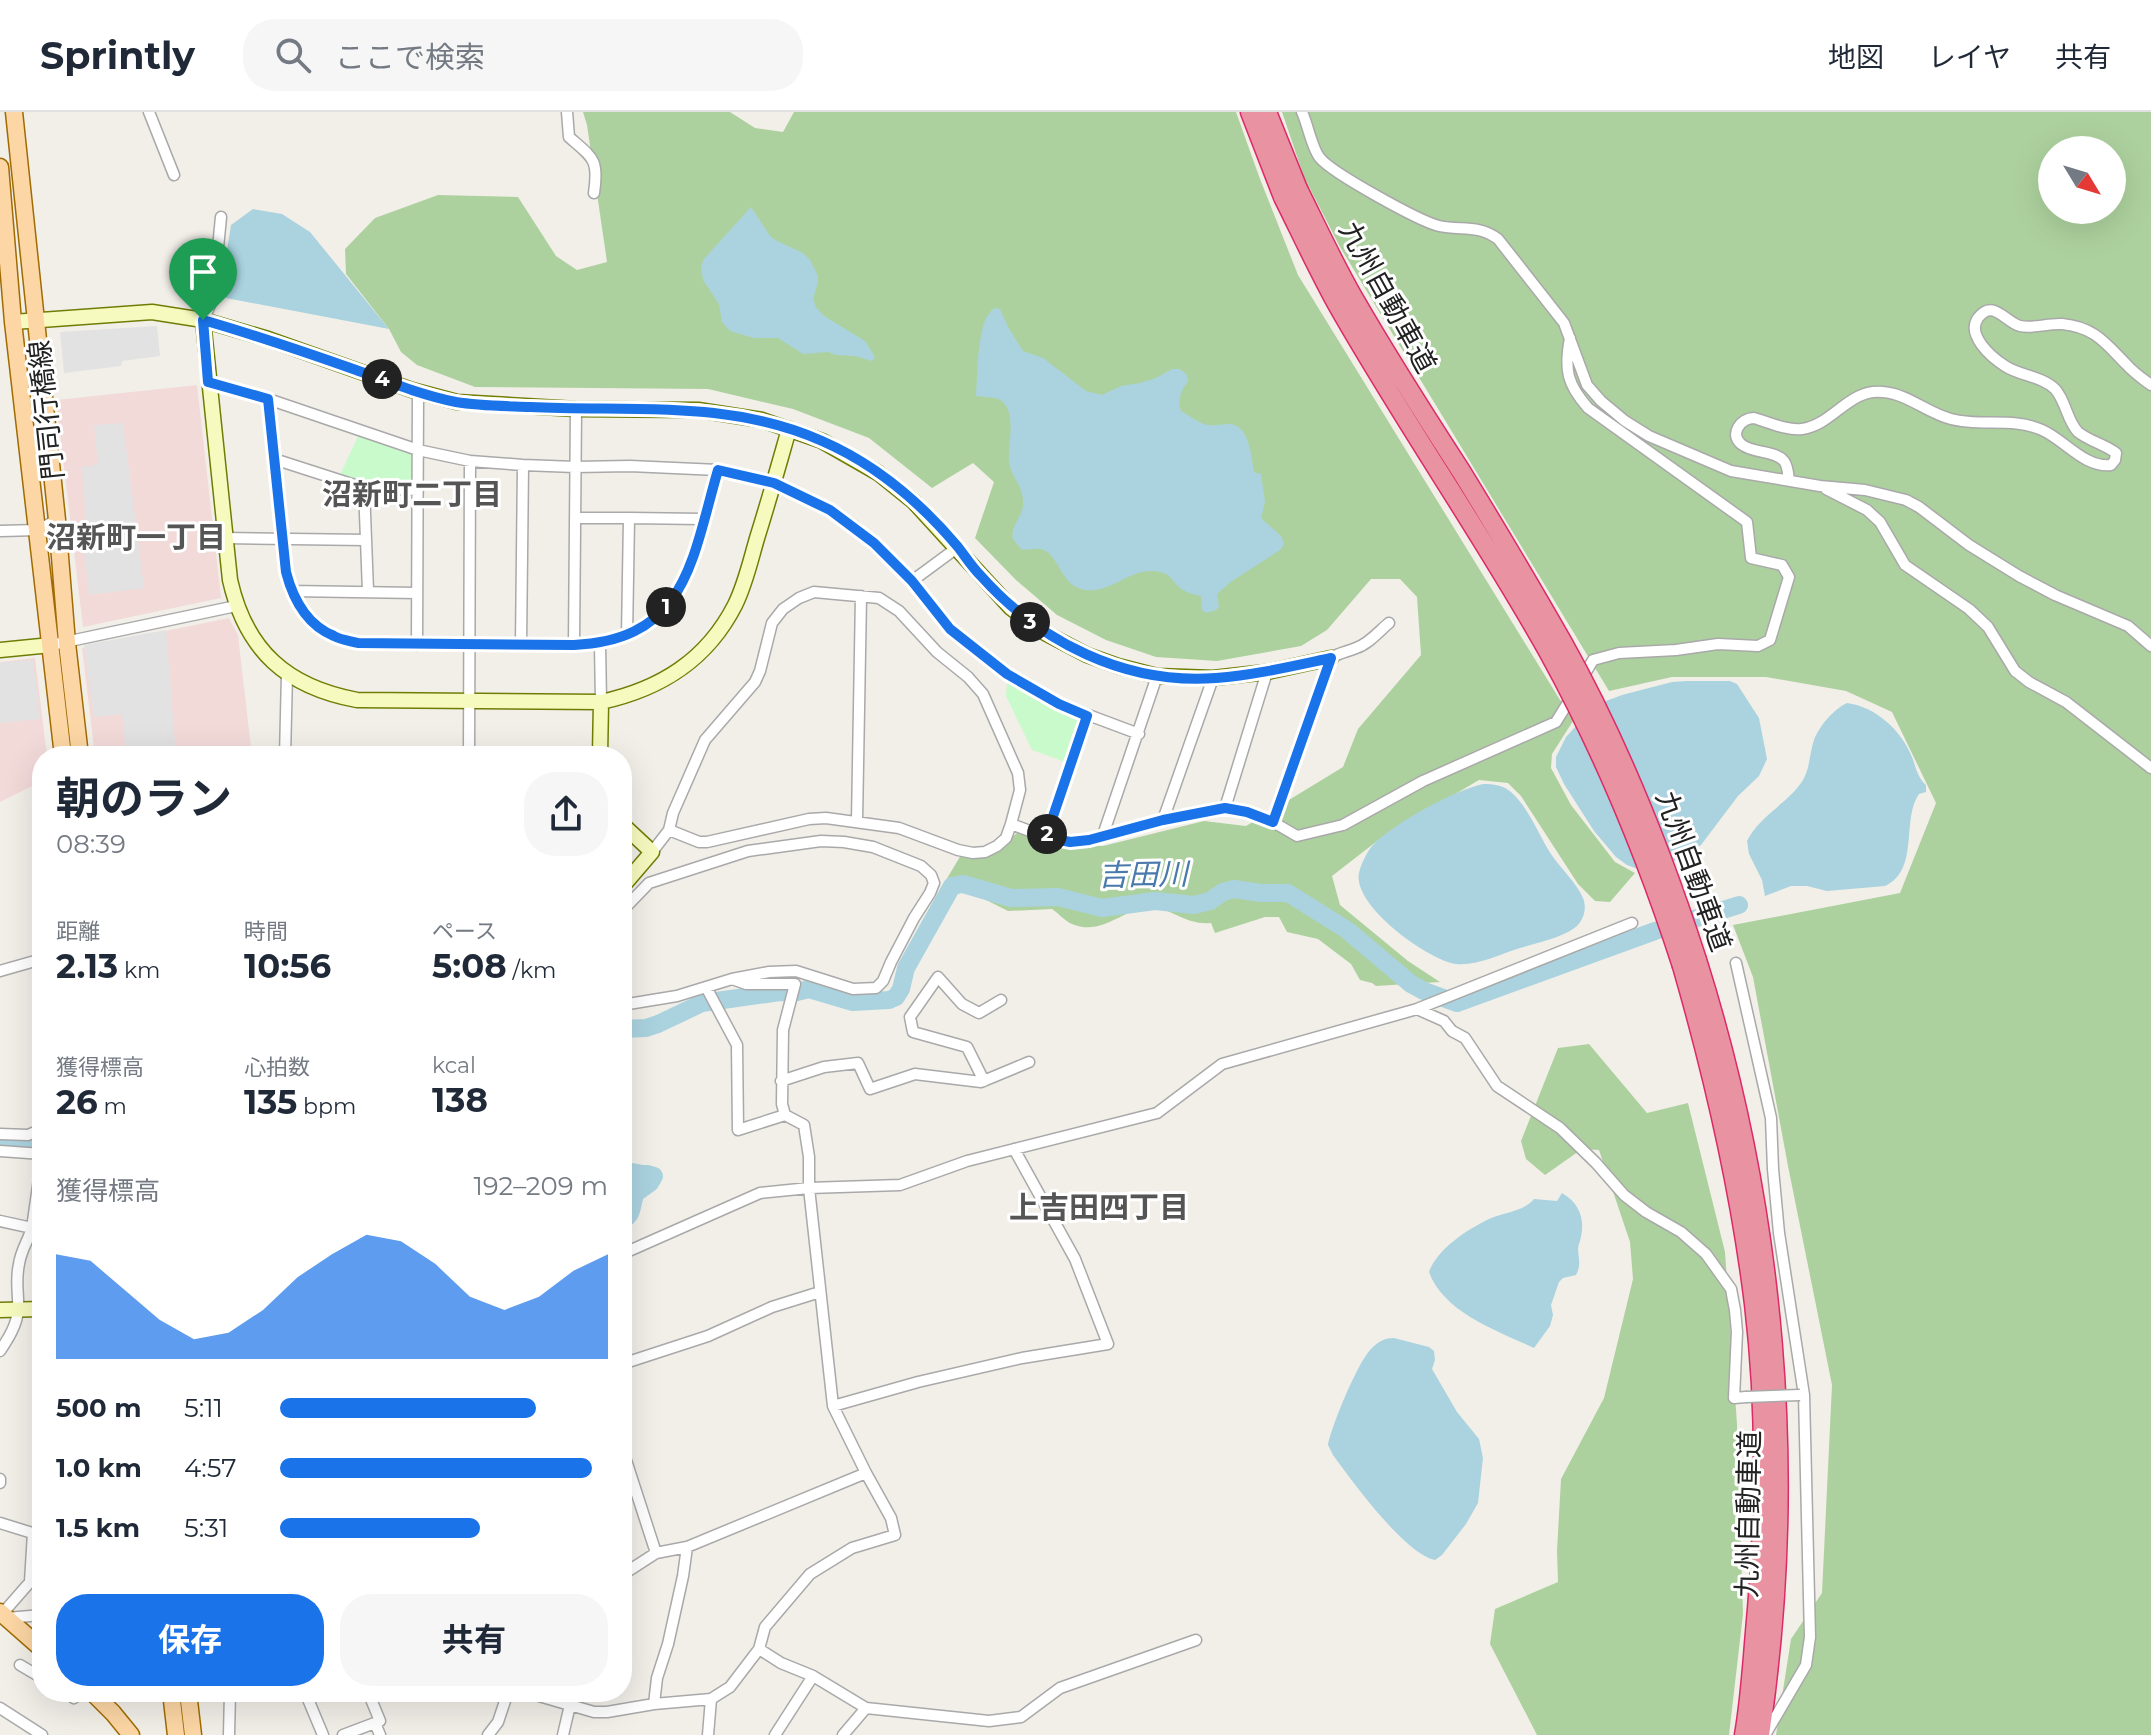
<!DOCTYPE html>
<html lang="ja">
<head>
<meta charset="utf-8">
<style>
	body { margin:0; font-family:Montserrat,"Noto Sans JP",sans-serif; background:#f6f6f7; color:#1f2937; height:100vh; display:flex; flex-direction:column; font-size:30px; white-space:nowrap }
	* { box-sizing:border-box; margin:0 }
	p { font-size:26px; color:#747a83 }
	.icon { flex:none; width:44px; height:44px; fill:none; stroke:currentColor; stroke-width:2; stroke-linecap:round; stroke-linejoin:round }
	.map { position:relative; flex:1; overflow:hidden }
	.side { position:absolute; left:32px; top:634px; width:600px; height:956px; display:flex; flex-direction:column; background:#fff; border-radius:32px; box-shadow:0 8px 32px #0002 }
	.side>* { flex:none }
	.needle { width:52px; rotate:128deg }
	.tools { position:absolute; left:2038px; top:24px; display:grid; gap:16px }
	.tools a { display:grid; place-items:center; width:88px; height:88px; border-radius:50%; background:#fff; box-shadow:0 8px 32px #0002; font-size:40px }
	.pin { position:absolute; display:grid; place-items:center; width:68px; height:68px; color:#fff; margin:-82px -34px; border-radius:50% 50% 50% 0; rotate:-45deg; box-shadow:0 0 8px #0007 }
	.pin .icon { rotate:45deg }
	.km { position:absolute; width:40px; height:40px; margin:-20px; border-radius:50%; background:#222; color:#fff; font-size:22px; line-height:40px; text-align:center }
	.round { display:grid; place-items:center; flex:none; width:84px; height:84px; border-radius:32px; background:#f6f6f7 }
	.summary { display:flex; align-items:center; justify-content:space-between; height:136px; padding:0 24px }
	h1 { font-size:44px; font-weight:700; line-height:60px }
	.metrics { display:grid; grid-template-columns:repeat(3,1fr); gap:12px; height:136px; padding:8px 24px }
	.metrics div { display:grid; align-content:center }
	.metrics b { font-size:34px; font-weight:700 }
	.metrics small { font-size:22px; font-weight:400 }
	.metrics p { font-size:22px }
	.chart { height:224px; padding:16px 24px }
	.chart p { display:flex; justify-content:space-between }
	.chart svg { width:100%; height:144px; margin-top:8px; fill:#1a73e8; opacity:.7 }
	.button { display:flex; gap:16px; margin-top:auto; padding:16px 24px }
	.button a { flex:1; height:92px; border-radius:32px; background:#1a73e8; color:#fff; font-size:32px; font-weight:700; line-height:92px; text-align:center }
	.button a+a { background:#f6f6f7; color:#1f2937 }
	ul { padding:0 24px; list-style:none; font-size:26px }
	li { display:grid; grid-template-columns:128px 96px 1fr; align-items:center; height:60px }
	li i { height:20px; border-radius:10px; background:#1a73e8 }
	header { display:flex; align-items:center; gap:48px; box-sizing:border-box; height:112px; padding:0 40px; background:#fff; border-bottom:2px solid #e0e1e3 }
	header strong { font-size:38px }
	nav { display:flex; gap:44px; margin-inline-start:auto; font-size:28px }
	.search { width:560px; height:72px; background:#f6f6f7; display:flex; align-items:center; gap:20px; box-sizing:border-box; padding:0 28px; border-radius:32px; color:#747a83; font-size:30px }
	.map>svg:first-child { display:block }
</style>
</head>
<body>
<header>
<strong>Sprintly</strong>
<div class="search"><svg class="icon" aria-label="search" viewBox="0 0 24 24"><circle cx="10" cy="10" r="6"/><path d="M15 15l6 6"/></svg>ここで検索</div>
<nav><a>地図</a><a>レイヤ</a><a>共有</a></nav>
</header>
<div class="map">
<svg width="2151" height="1623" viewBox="0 0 2151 1623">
	<rect width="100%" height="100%" fill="#f2efe9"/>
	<!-- commercial -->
	<path fill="#f2dad9" d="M197,273L221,486L83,515L56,288Z
		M229,506L238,523L252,644H95L82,536Z
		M35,546L47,644H42V669L0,690V550Z"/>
	<!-- forest -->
	<path fill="#add19e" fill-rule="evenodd" d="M583,0H730L755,16L783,20L794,0H1236L1260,67L1298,163L1573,609L1552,642L1551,656L1571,693L1615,750L1635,761L1610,790L1595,789L1578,772L1521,684L1508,671L1479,668L1381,726L1332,764L1340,793L1408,849L1440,870L1376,874L1372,871L1360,868L1351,852L1318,827L1287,820L1279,805H1265L1215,821L1211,811C1187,813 1177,800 1157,796C1126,791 1105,826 1072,812C1065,809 1058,801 1052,797L1008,799L946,768L961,743L1002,734L1018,720L1068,734H1103L1204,709L1246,714L1343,655L1358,617L1421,543L1417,485L1400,467H1371L1327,518L1301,534L1217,549L1156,545L1106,528L1057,503L1016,468L975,426L994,370L973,351L932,376L869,326L793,297L708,277L475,275L417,253L401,240L389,217L346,162L345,137L375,106L438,83L518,85L556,144L577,158L607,150L587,13Z
		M1282,0H2151V1623H1776L1791,1527L1822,1481L1832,1273L1788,1054L1753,865L1733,813L1900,781L1936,691L1892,600L1846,579L1766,565H1672L1609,579L1340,135L1304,65ZM2052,38H2112V98H2052Z
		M1589,932L1647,1001L1688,991L1725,1140L1737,1312L1743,1502L1729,1623H1537L1490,1532L1495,1497L1558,1470L1557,1439L1561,1367L1604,1286L1633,1167L1630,1130L1599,1038L1582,1037L1545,1063L1526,1047L1521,1029L1558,936Z"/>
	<!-- park -->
	<path fill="#c8facc" d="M359,322L415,339L414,373L367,374L340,363Z
		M1007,569L1050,592L1083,606L1068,651L1032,638L1006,584Z"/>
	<!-- parking -->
	<path fill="#e2e2e2" d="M157,214L160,244L122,249L121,254L64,261L60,220Z
		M123,311L144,476L89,483L82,417L86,407L82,355L98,353L94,313Z
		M166,518L176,644H126L122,602L94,605L84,533Z
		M33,548L40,607L0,611V551Z"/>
	<!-- water -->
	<path fill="#aad3df" d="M751,95L770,124L777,129L803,141L810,148L818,164V170L813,187L816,195L824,204L865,229L875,245L872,249L855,244L836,243L828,240L803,242L778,226H754L730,219L722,210L719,192L703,168L701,154L704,147Z
		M253,97L282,102L310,120L389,217L226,186L225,150L231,113Z
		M995,196L1000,197L1008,215L1023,239L1043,246L1086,279L1102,283L1121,274L1140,271L1156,266L1172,257H1180L1187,263L1188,269C1181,280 1177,286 1181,299C1188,303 1196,309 1204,312C1213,315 1220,312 1229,312C1250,313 1251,345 1254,360L1261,362L1265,390L1261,406L1281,424L1284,432L1280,438L1232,469L1217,482L1219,495L1216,498L1206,501L1202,498L1201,484C1195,483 1188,481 1183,478C1170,469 1173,460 1152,459C1129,458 1110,481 1086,478C1062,475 1061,449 1046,439C1038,434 1030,439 1021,437L1013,427C1010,413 1023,406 1023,392C1024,375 1011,365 1009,350C1007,334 1020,292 995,286C989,285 983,285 976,284C978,263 976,206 995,196Z
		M1687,569H1730L1737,572L1759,606L1767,647L1759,664L1738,684L1701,733L1673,750L1638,757L1627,753L1616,745L1594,719L1564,672L1556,655V645L1566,625L1576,614L1606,589L1622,583L1672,570Z
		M1847,591C1876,595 1901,618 1912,645C1916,655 1917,665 1926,673V680L1919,682C1901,708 1920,758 1885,774L1827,779L1807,774H1791L1765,784L1762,768L1749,742L1747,729C1759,703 1794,688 1805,664C1810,653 1810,639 1814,628C1819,614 1834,597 1847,591Z
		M1483,672C1494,672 1503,673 1511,680C1529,696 1538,722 1551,742C1560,756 1576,770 1583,786C1587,796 1584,807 1577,814C1565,825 1536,831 1520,836C1501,842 1477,854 1456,852C1427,848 1352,793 1359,761C1361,752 1367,740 1372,734C1392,712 1455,678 1483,672Z
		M622,1049L648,1054L640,1074L631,1071L622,1091Z
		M1562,1081C1579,1091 1585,1106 1581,1125C1580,1130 1578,1133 1578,1138C1579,1149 1581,1153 1576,1163L1563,1166L1559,1170L1551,1193L1553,1203L1550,1214L1534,1236C1498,1219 1444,1201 1429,1160C1437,1137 1468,1117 1489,1107C1505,1100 1523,1100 1534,1087L1557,1089Z
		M1394,1226L1429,1235L1434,1239L1435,1248L1432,1257L1457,1300L1479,1327L1483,1346L1478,1391L1466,1412L1442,1443L1435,1448C1405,1442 1352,1369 1333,1343L1328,1333C1332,1313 1358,1249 1372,1236C1379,1229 1385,1226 1394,1226Z"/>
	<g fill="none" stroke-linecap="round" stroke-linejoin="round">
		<!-- river -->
		<path stroke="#aad3df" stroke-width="18" d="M622,917L646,916L658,912L702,891L780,880L793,881L809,877L853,890L889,888L896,885L901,877L906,856L952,774L963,772L1011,786L1058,785L1102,796L1155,789L1194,793L1210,789L1223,780L1234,777L1261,781H1288L1347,818L1411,872L1424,879L1457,891L1655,819L1739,793
			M0,1029L18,1031L42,1027
			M622,1065L647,1062L654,1064L650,1071L636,1081C631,1091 634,1104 622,1108"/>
		<!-- street casing -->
		<g stroke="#a9a9a9" stroke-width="13">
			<path id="street" d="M149,0L174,63
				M567,0L569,25C593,46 599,47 594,81
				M1302,0C1308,13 1312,37 1320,46C1332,61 1419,109 1439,114C1461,119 1477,112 1498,127L1564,211L1587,273L1601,289L1625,309L1649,324L1731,359L1820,374L1865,378L1906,388L1919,395L1969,433L2019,464L2055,483L2128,514L2151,534
				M203,208L213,187L221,105
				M1570,226C1564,258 1567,272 1588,296L1747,410L1751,446L1782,453L1789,465L1770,528L1758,534L1718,532L1676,538L1619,541L1593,548L1582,567
				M208,270L268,287L418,338L470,349L523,353L575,355L630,354L718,358L774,371L830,398L854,414L912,469L950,517L1007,562L1059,592L1139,622
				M268,287L286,460C293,487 308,513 334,524C341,528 351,529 358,531L574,533C687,528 692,447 718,358
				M274,347L364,376L368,479
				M1789,368C1788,362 1788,354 1784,349C1775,338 1753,342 1741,332C1729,322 1741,306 1754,306C1768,310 1787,319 1802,317C1833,313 1849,276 1883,280C1908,282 1927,301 1951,307C1980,315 2013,305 2042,318C2065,328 2084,356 2111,353L2115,348L2116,341C2104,332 2089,329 2078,320C2067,309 2066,289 2055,277C2042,264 2020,264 2005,254C1991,245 1966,223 1978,206C1993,186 2005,210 2020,214C2034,217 2048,211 2062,212C2095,215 2106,232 2127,253C2134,261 2143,267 2151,273
				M364,376L418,378
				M1826,377L1867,398L1880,410L1905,453L1969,497L1988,515L2015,559L2029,570L2066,590L2151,656
				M575,406H629L627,524
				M629,406L703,407
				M0,419L38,418L57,408
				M225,426L366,428
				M912,469L958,435
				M291,479L417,481
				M600,532L601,590
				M51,533L236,494
				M417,533L418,280
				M521,533L523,353
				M574,533L576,297
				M285,644L287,562
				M469,644L470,349
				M1225,696L1267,560
				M1163,708L1213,566
				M857,709L861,484
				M1273,710L1331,546C1340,540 1347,540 1356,536C1369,532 1379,519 1389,511
				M1011,712L1046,725L1070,730L1089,728L1163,708L1225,696L1247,700L1273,710L1297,724L1343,713L1423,669L1556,610L1572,584
				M1103,723L1157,564
				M1046,725L1087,604
				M652,740L669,718L673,701L705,628L755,570L760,559L772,511L783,497L799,486L814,480L879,486L899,499L937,540L968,565L983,582L1018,661L1020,678L1011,712L1006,726L997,734L985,740L973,741L958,738L899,716L826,706L809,707L707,730H699L669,718
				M622,799L649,771L748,739L821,729L844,730L873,735L921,754L931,763L934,771L930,781L914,806L891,850L883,869L876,876L853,877L796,859L769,860L732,867L677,884L622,893
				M1736,851L1771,1006L1773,1057L1779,1121L1804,1283L1810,1525L1806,1553L1765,1623
				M0,859L42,847
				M706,875L737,933L738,1018L785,1003
				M1417,897L1444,909L1452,919L1465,926L1497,974L1560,1016L1596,1051L1624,1083L1646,1100L1681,1120L1706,1142L1731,1177L1735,1198L1737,1220L1734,1286L1746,1285
				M781,969L824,955L858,951L870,977L915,962L981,970L1029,950
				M984,969L967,935L913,920L910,905L938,865L962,892L979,901L1001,888
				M0,1022L28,1023L42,1017
				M0,1039L42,1042
				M0,1109L32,1116L42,1046
				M622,1142L760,1081L809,1076L900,1073L967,1049L1157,1001L1222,952L1417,897L1632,811
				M0,1239C8,1227 17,1213 18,1198C19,1181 15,1170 19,1152C21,1138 28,1129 32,1116
				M622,1252L708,1224L772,1195L820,1180
				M833,1294L918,1270L1022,1246L1108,1232L1075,1147L1014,1037
				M622,1298L623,1339L656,1441
				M0,1367V1371
				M0,1411L42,1424
				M622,1463L656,1441L687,1435L866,1361
				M2,1502L30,1470L33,1421
				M7,1506L42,1503
				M759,1537L781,1551L813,1564L866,1596L989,1609L1021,1605L1060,1576L1196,1528
				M20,1553L42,1566
				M65,1580L74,1586L80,1580
				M305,1580L323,1623
				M502,1580L507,1583L532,1582L594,1600H607L654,1592L711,1587L730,1575L759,1537L765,1515L810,1462L852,1436L895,1423L891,1406L866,1361L833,1294L809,1076V1045L804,1013L785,1003L782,992L783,918L795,872H746L732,867
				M654,1592L657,1566L668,1532L683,1464L687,1435
				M0,1596L42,1623
				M375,1611L380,1623
				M229,1623L230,1580
				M343,1623L380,1609L368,1580
				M488,1623L498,1610L507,1583
				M563,1623L570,1593
				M708,1623L711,1587
				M775,1623L813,1564
				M843,1623L866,1596"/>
		</g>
		<!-- secondary casing -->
		<g stroke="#707d05" stroke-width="17">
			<path id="secondary" d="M203,208L230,468C246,539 287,575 357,588L601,590C661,577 707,548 735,493C746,471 751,446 758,423C769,388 779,352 789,317
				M13,210L152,200L203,208L268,227L412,278L457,290L576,297L698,298L762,308L822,329L878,361L914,390L1011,496L1045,521L1087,543L1118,554L1157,564L1213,566L1267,560L1331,546
				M0,538L51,533
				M600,644L601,590
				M622,712L652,740L622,775
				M0,1198L42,1197"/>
		</g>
		<!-- primary casing -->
		<g stroke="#a06b00" stroke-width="19">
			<path id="primary" d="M14,0L57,408L67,531L80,644
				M0,55L13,210L63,644
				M0,1500L42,1537
				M92,1580L113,1601L131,1623
				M171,1580L176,1623
				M188,1580L193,1623"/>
		</g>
		<!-- highway casing -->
		<g stroke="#dc2a67" stroke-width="21">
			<path id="highway" d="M1250,0L1283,85
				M1267,0L1298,77
				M1697,848C1776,1098 1799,1363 1760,1623
				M1682,854C1714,965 1740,1077 1754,1192C1767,1301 1765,1412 1755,1520C1752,1555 1750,1589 1744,1623"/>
		</g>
		<!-- street -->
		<use href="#street" stroke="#fff" stroke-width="10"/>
		<!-- secondary -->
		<use href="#secondary" stroke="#f7fabf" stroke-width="14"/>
		<!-- primary -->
		<use href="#primary" stroke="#fcd6a4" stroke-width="16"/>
		<!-- highway -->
		<use href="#highway" stroke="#e892a2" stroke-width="18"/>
		<!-- street-bridge casing -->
		<g stroke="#a9a9a9" stroke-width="13" stroke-linecap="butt">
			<path id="street-bridge" d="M1746,1285L1800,1283"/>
		</g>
		<!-- highway-bridge casing -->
		<g stroke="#dc2a67" stroke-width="21" stroke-linecap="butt">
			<path id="highway-bridge" d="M1298,77C1316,113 1333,150 1353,185C1387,244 1424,302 1461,359C1496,416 1530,473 1563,531C1619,631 1662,739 1697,848
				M1283,85C1301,121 1318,158 1338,194C1405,312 1483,423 1549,541C1604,641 1647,746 1682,854"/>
		</g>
		<!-- street-bridge -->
		<use href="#street-bridge" stroke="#fff" stroke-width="10"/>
		<!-- highway-bridge -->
		<use href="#highway-bridge" stroke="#e892a2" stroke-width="18"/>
	</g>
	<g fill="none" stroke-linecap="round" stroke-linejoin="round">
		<!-- route casing -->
		<g stroke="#fff" stroke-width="16">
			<path id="route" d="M203,208C255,223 305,240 356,258C389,270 422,283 456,290C480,294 506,294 530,295C631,300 727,287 822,329C875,352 921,391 958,435C965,444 972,455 981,464C1040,530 1125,573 1216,566C1255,563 1293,554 1331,546L1273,710L1247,700L1225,696L1163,708L1089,728L1070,730L1046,725L1087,604L1059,592L1007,562L950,517L912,469L874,431L830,398L774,371L718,358C692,447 687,528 574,533L358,531C351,529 341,528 334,524C307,513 293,487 286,460L268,287L208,270Z"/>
		</g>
		<!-- route -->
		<use href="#route" stroke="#1a73e8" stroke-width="10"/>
	</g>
	<g text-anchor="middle" stroke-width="6" stroke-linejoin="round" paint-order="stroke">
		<!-- street labels -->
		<g font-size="28" fill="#222" stroke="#fff">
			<text transform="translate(1388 185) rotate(61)" y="10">九州自動車道</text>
			<text transform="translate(46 298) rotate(-96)" y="10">門司行橋線</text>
			<text transform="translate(1694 759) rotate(70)" y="10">九州自動車道</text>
			<text transform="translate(1748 1402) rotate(-89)" y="10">九州自動車道</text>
		</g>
		<!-- neighbourhood labels -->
		<g font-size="30" font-weight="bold" fill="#555" stroke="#fff">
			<text x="412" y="393">沼新町二丁目</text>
			<text x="136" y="436">沼新町一丁目</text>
			<text x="1099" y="1106">上吉田四丁目</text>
		</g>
		<!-- water labels -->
		<g font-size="30" font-style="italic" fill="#4a7aab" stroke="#fff">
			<text transform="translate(1143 763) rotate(-1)" y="10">吉田川</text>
		</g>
	</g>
</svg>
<div class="tools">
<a><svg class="needle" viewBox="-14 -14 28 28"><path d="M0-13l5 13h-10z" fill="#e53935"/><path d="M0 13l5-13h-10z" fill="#747a83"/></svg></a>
</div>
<div class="pin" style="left:203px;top:208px;background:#1e9e55"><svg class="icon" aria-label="arrive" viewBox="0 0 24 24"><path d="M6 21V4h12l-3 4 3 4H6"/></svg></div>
<b class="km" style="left:666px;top:495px">1</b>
<b class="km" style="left:1047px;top:722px">2</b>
<b class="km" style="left:1030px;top:510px">3</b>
<b class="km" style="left:382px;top:267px">4</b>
<section class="side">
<div class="summary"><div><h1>朝のラン</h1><p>08:39</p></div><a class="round"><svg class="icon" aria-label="share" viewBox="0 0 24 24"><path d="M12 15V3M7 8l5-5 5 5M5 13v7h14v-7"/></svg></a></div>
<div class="metrics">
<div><p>距離</p><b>2.13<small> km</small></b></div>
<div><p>時間</p><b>10:56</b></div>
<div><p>ペース</p><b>5:08<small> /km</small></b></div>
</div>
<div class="metrics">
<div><p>獲得標高</p><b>26<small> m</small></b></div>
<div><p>心拍数</p><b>135<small> bpm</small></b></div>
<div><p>kcal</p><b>138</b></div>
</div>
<div class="chart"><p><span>獲得標高</span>192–209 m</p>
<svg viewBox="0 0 160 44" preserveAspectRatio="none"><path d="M0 44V12L10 14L20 23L30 32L40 38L50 36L60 29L70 19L80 12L90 6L100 8L110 15L120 25L130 29L140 25L150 17L160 12V44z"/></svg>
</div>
<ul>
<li><b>500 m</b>5:11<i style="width:78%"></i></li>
<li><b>1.0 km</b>4:57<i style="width:95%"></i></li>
<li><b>1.5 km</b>5:31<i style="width:61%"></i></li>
</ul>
<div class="button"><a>保存</a><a>共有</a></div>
</section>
</div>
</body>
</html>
